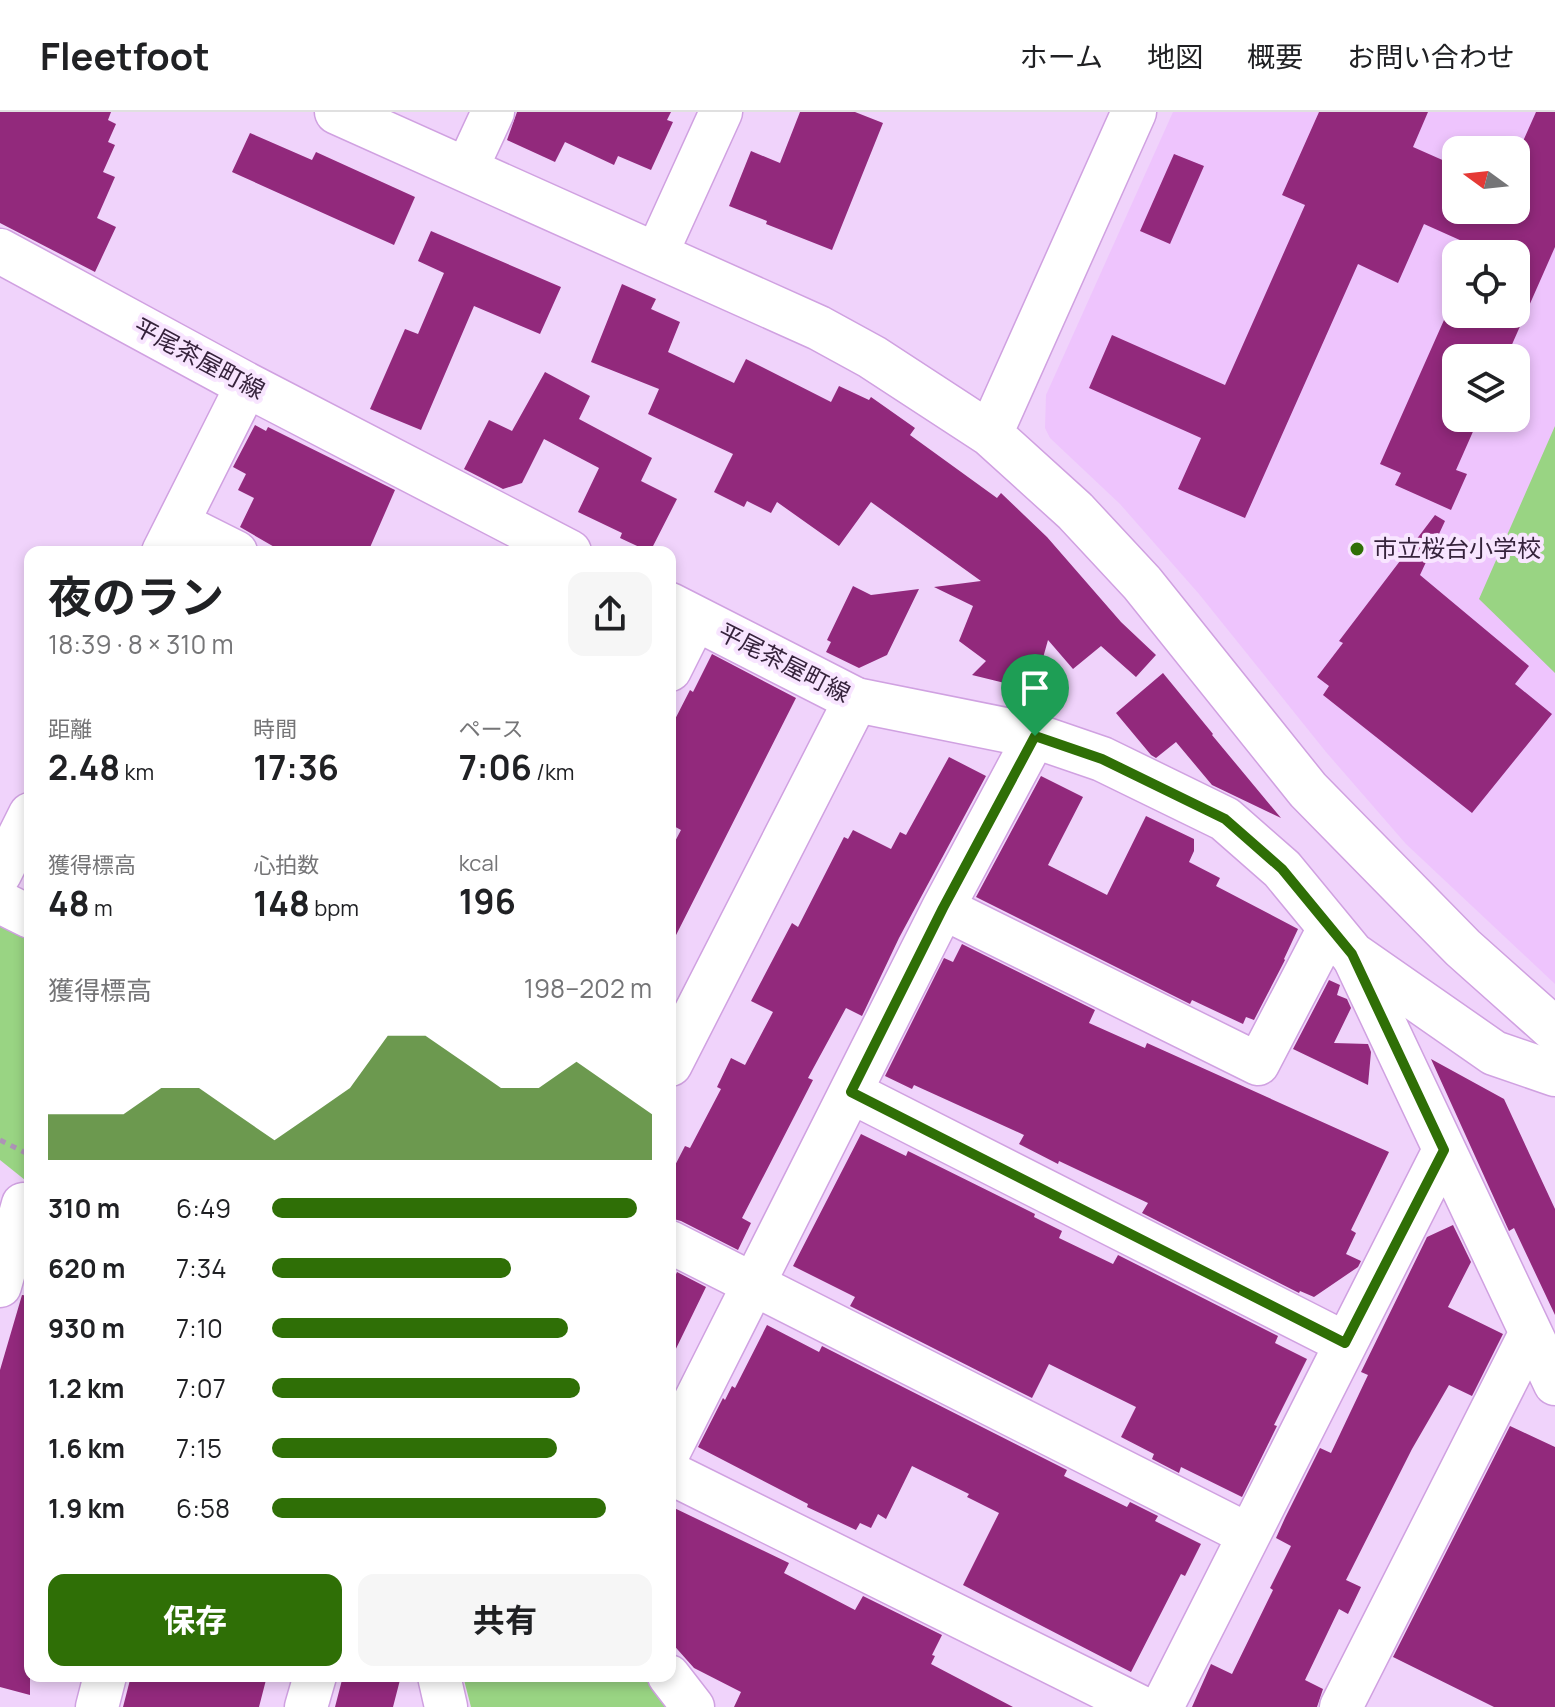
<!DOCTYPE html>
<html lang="ja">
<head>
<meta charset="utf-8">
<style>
	body { margin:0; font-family:Manrope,"Noto Sans JP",sans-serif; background:#f6f6f6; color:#202124; height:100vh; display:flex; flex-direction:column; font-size:30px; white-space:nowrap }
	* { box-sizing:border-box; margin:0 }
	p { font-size:26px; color:#757577 }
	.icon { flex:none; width:44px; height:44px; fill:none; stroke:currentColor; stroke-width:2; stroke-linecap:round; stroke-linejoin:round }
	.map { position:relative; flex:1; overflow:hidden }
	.side { position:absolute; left:24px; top:434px; width:652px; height:1136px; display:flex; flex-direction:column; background:#fff; border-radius:16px; box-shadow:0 4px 12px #0003 }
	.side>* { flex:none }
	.needle { width:52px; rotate:285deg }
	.tools { position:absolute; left:1442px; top:24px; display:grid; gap:16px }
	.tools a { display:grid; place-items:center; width:88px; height:88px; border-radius:16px; background:#fff; box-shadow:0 4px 12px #0003; font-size:40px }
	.pin { position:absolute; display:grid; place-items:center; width:68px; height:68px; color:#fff; margin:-82px -34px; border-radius:50% 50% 50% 0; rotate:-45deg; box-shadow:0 0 8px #0007 }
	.pin .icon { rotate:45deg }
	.round { display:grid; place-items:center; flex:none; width:84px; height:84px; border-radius:16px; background:#f6f6f6 }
	.overview { display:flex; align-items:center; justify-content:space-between; height:136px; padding:0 24px }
	h1 { font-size:44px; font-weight:700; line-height:60px }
	.stats { display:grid; grid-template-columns:repeat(3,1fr); gap:12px; height:136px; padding:8px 24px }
	.stats div { display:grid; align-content:center }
	.stats b { font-size:34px; font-weight:700 }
	.stats small { font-size:22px; font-weight:400 }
	.stats p { font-size:22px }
	.chart { height:224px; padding:16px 24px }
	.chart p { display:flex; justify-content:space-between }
	.chart svg { width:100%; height:144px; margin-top:8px; fill:#2f6f06; opacity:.7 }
	.cta { display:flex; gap:16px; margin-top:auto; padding:16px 24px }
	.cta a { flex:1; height:92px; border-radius:16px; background:#2f6f06; color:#fff; font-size:32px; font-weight:700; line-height:92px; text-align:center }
	.cta a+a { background:#f6f6f6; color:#202124 }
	ul { padding:0 24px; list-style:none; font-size:26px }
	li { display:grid; grid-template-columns:128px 96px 1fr; align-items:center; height:60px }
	li i { height:20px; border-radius:10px; background:#2f6f06 }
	header { display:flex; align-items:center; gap:48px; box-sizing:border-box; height:112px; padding:0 40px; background:#fff; border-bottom:2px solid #e0e0e0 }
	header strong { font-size:38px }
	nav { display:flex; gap:44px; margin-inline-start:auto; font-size:28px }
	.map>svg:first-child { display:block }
</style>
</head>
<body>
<header>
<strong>Fleetfoot</strong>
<nav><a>ホーム</a><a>地図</a><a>概要</a><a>お問い合わせ</a></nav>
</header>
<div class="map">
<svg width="1555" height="1595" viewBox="0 0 1555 1595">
	<rect width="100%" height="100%" fill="#f0d3fb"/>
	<!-- built -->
	<path fill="#eec4fd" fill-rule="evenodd" d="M1173,0H1555V872L1406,732L1326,640L1199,482L1120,392L1050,326L1045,316L1046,283ZM1456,38H1516V98H1456ZM1456,142H1516V202H1456ZM1456,246H1516V306H1456Z"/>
	<!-- green -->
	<path fill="#99d483" d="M1555,314V561L1479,487Z
		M8,810L30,821V1072L0,1048V814Z
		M463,1564H647L671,1595H471Z"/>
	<!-- building -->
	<path fill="#92297c" d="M0,0H111L108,8L116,12L108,30L115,33L103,60L115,65L97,106L116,115L95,160L0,111Z
		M517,0H671L667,8L673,10L651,58L618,44L614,53L565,30L555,50L507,28Z
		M800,0H855L883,11L832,138L766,112L767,109L729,94L751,39L780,51Z
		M1319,0H1428L1413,35L1456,54V98H1516V45L1536,0H1555V135L1506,246H1456V306H1479L1456,358L1467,362L1451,398L1395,373L1401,361L1380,352L1456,181V202H1516V142H1491L1424,112L1398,171L1358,152L1245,406L1178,377L1201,326L1089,276L1112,223L1225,273L1305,93L1282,83Z
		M250,21L312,48L316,40L415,85L394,133L232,60Z
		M1174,42L1204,54L1170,132L1140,119Z
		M431,119L561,175L540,222L474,194L421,318L370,297L405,217L418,222L444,161L418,149Z
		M622,172L656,187L651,197L680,210L668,240L734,271L746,247L831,290L839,274L869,288L871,285L915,316L910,323L997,386L1001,381L1047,425L1121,510L1156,543L1136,565L1101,534L1073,557L1048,528L1034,578L972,563L986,549L959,529L973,494L934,475L981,469L871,390L839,434L777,390L771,401L747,389L744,395L714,380L733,342L648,302L659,277L591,250Z
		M545,260L590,284L579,307L652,346L641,369L677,387L650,440L620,426L622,421L578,400L599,356L544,327L522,371L503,377L464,357L489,308L512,319Z
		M255,313L266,319L268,315L395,378L368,440H283L240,415L254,386L238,378L246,362L233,355Z
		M1435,403L1445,409L1420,463L1529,554L1515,572L1552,602L1472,701L1323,583L1329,574L1317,565L1343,531L1339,529Z
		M853,474L871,483L919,477L887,543L859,556L826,540L831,530L827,528Z
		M712,542L796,586L670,835V739L681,718L670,712V617L690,578L693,580Z
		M1163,561L1213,622L1212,623L1281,706L1212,673L1176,630L1156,646L1151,643L1116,601Z
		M949,645L986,664L899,826L862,904L846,896L808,966L813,968L742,1106L751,1111L738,1138L681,1109L670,1106V1063L685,1034L690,1036L721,977L717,975L731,946L745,953L773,900L751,889L792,811L798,815L844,725L848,727L853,718L891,737L900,720L906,723Z
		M1041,664L1083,685L1048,753L1107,783L1146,704L1194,727V739L1189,750L1220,766L1216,774L1298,817L1284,847L1285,848L1254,908L1246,905L1243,912L1192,888L1190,892L976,785Z
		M962,832L1095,898L1089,911L1145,936L1147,931L1389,1040L1351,1118L1356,1121L1346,1142L1361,1149L1358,1155L1314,1185L1300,1179L1299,1181L1142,1101L1148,1091L1059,1049L1058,1052L1019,1032L1024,1023L914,973L912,977L885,964L944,846L953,850Z
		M1329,868L1340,873L1337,883L1347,887L1351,896L1334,931L1368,932L1371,940L1368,973L1293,937Z
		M1431,947L1504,987L1555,1097V1203L1514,1116L1509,1119Z
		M861,1022L906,1044L908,1039L1035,1102L1034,1105L1062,1119L1059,1126L1113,1152L1118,1143L1278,1224L1275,1231L1307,1247L1274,1313L1277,1314L1242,1385L1181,1355L1179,1361L1152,1347L1154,1342L1121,1325L1136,1295L1049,1252L1032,1286L850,1194L855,1185L793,1154Z
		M1453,1113L1471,1150L1448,1195L1503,1222L1472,1284L1449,1273L1412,1337L1346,1468L1361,1475L1348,1502L1339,1497L1305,1568L1323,1577L1317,1595H1192L1211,1552L1232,1562L1273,1478L1270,1476L1291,1434L1276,1426L1285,1406L1320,1336L1331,1341L1368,1263L1361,1260L1427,1125Z
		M677,1160L706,1175L670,1249V1175Z
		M22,1183L30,1184V1583L0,1575V1258Z
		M767,1213L819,1240L822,1234L1067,1358L1064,1364L1127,1395L1130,1390L1158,1404L1155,1409L1201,1432L1185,1464L1181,1462L1131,1560L963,1473L999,1401L967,1385L969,1382L912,1354L886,1407L878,1402L871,1416L860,1411L856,1418L807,1395L808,1392L698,1335L723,1286L725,1288L732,1274L735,1276Z
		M1510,1314L1555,1335V1595H1494L1393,1545Z
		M670,1394L789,1451L784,1461L855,1498L863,1484L942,1523L932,1543L935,1544L931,1552L1013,1595H734L741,1580L694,1556L670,1529Z
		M131,1564H267L259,1595H123Z
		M343,1564H401L393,1595H335Z"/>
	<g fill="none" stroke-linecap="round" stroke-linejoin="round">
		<!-- minor casing -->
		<g stroke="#d0a1e1" stroke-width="45">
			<path id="minor" d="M467,56L493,0
				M656,143L721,0
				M178,411L236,440
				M163,440L247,273
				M670,558L696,506
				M0,762L30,702
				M0,790L30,805
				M943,796L1258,952L1329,816
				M1352,842L1555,1272
				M851,980L1345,1231
				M670,1130L1249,1423
				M0,1174L23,1092
				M670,1338L943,796L1035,624
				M670,1361L1141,1595
				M439,1564L446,1595
				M669,1564L693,1595
				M97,1595L105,1564
				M306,1595L315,1564
				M1162,1595L1444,1038
				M1341,1595L1530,1222"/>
		</g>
		<!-- tertiary casing -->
		<g stroke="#d0a1e1" stroke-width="47">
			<path id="tertiary" d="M337,0L819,216L872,245L990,322L1075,399L1142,471L1308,678L1463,836L1555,918
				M990,322L1134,0
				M670,952L856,588"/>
		</g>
		<!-- secondary casing -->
		<g stroke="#d0a1e1" stroke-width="47">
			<path id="secondary" d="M0,139L247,273L569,440
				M670,493L856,588L1035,624L1102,647L1225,707L1282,757L1352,842L1494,941L1555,962"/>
		</g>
		<!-- path -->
		<path stroke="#ad93b6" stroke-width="5" stroke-dasharray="6 6" stroke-linecap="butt" d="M0,1028L30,1043"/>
		<!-- minor -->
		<use href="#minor" stroke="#fff" stroke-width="42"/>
		<!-- tertiary -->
		<use href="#tertiary" stroke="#fff" stroke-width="44"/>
		<!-- secondary -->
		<use href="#secondary" stroke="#fff" stroke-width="44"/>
	</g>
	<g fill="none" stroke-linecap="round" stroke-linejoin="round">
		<!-- route casing -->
		<g stroke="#fff" stroke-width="16">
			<path id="route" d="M1035,624L1102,647L1225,707L1282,757L1352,842L1444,1038L1345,1231L851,980L943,796Z"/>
		</g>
		<!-- route -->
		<use href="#route" stroke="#2f6f06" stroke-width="10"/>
	</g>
	<!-- markers -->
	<circle fill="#2f6f06" stroke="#f8e5ff" stroke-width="3" cx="1357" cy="437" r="8"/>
	<g text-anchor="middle" stroke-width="8" stroke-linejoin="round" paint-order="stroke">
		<!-- street labels -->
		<g font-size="24" fill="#36233c" stroke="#f8e5ff">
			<text transform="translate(199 247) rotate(28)" y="8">平尾茶屋町線</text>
			<text transform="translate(784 551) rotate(27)" y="8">平尾茶屋町線</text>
		</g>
		<!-- poi labels -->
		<g font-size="24" fill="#36233c" stroke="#f8e5ff" text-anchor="start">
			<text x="1373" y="445">市立桜台小学校</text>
		</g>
	</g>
</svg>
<div class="tools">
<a><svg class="needle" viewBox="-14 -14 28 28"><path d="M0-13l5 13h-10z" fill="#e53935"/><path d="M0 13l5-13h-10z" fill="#757577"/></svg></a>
<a><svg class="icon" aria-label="locate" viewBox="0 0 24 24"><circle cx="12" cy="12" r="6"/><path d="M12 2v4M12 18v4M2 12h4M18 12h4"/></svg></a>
<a><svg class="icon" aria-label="layers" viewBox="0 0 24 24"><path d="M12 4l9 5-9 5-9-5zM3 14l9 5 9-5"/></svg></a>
</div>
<div class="pin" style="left:1035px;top:624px;background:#1e9e55"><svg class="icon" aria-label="arrive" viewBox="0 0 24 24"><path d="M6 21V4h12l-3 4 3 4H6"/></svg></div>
<section class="side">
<div class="overview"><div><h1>夜のラン</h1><p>18:39 · 8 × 310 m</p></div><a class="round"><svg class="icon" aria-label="share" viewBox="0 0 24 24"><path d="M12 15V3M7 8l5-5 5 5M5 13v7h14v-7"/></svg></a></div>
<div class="stats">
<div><p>距離</p><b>2.48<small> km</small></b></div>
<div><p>時間</p><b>17:36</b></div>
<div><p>ペース</p><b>7:06<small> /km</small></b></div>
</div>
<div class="stats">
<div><p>獲得標高</p><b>48<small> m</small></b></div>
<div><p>心拍数</p><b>148<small> bpm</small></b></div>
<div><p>kcal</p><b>196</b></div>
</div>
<div class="chart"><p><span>獲得標高</span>198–202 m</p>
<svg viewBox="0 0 160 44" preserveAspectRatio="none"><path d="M0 44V30L10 30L20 30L30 22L40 22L50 30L60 38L70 30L80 22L90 6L100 6L110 14L120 22L130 22L140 14L150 22L160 30V44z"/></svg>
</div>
<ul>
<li><b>310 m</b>6:49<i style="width:96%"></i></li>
<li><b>620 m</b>7:34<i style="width:63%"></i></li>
<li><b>930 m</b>7:10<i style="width:78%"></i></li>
<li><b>1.2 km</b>7:07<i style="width:81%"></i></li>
<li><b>1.6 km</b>7:15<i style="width:75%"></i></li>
<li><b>1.9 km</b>6:58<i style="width:88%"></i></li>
</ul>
<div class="cta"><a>保存</a><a>共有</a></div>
</section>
</div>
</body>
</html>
